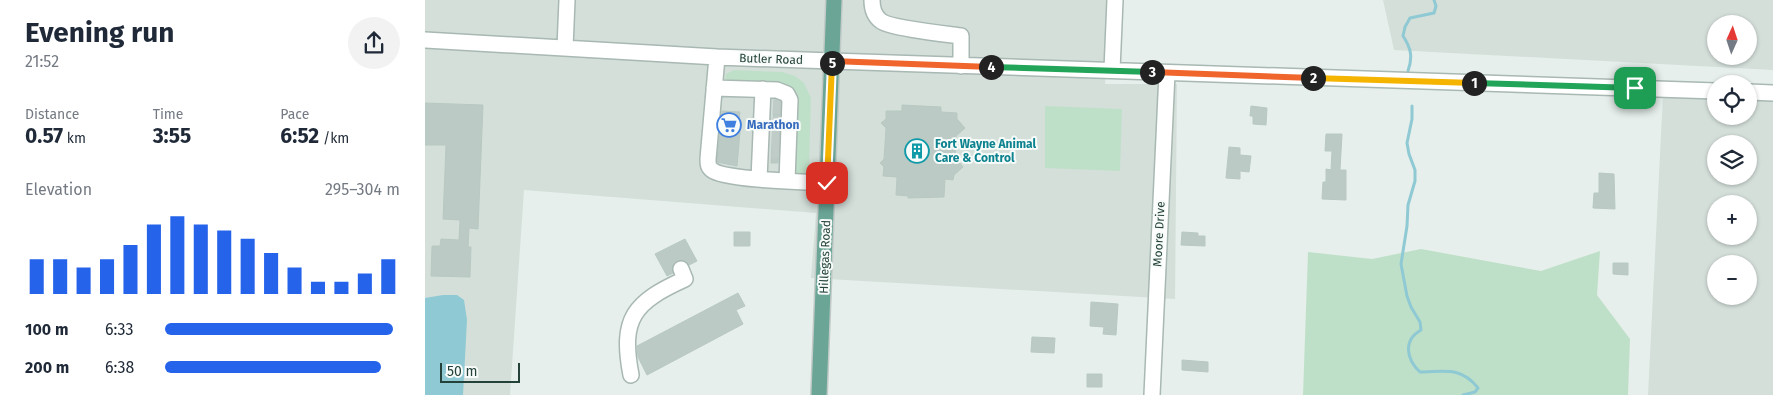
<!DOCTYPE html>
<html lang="en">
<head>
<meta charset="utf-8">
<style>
	body { margin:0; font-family:"Fira Sans",sans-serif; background:#f2f2f3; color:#1f2937; height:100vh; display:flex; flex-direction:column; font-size:19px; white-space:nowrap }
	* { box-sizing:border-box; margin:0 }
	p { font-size:16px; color:#747a83 }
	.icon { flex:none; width:28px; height:28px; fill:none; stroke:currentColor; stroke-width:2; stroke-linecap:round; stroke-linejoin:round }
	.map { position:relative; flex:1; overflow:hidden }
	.drawer { display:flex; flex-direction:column; background:#fff; width:425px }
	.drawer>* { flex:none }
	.needle { width:32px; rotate:3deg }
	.controls { position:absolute; left:1282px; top:15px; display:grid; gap:10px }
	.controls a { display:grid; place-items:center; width:50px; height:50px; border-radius:50%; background:#fff; box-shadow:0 1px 4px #0004; font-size:25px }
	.scale { position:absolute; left:15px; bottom:12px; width:80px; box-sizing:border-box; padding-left:5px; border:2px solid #24423a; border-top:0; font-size:14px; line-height:18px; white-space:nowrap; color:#24423a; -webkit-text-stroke:4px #f7fbf9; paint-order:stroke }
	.pin { position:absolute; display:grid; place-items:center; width:42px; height:42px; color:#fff; margin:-21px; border-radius:10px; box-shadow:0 2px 8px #0006 }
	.km { position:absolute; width:25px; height:25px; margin:-12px; border-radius:50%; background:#222; color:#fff; font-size:14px; line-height:25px; text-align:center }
	.round { display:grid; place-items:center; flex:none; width:52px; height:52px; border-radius:26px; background:#f2f2f3 }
	.headline { display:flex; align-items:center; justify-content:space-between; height:85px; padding:0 25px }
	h1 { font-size:28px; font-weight:700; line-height:38px }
	.stats { display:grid; grid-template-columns:repeat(3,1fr); gap:8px; height:85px; padding:5px 25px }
	.stats div { display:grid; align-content:center }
	.stats b { font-size:21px; font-weight:700 }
	.stats small { font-size:14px; font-weight:400 }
	.stats p { font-size:14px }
	.chart { height:140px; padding:10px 25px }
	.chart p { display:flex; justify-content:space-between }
	.chart svg { width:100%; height:90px; margin-top:5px; stroke:#2563eb; stroke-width:6 }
	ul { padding:0 25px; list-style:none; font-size:16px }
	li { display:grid; grid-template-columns:80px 60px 1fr; align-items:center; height:38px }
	li i { height:12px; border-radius:6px; background:#2563eb }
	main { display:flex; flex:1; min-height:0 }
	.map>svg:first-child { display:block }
</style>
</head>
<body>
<main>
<section class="drawer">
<div class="headline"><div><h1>Evening run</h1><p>21:52</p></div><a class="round"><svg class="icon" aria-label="share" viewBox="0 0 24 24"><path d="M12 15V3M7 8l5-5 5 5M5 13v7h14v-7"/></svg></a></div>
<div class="stats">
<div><p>Distance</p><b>0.57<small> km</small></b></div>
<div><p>Time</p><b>3:55</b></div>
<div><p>Pace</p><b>6:52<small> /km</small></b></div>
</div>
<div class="chart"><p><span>Elevation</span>295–304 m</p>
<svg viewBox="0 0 160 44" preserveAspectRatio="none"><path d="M5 44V27M15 44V27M25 44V31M35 44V27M45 44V20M55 44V10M65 44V6M75 44V10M85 44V13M95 44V17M105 44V24M115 44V31M125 44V38M135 44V38M145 44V34M155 44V27"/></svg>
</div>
<ul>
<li><b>100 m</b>6:33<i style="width:97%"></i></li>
<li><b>200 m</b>6:38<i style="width:92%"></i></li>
</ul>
</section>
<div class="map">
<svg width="1348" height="395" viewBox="0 0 1348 395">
	<rect width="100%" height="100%" fill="#e6efeb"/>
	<!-- built -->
	<path fill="#d4dfda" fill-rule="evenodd" d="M0,0H685L680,84H752L750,299L386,278L391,213L99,190L85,395H0Z
		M958,0H1348V70L969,50ZM1291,24H1324V56H1291Z
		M1238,95L1291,98V116H1324V100L1348,101V395H1223ZM1291,144H1324V176H1291ZM1291,204H1324V236H1291ZM1291,264H1324V296H1291Z"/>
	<!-- green -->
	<path fill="#bfe0c8" d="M309,70L357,72L370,76L379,83L386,98L384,168C379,174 376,175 369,175L371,103L302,82L300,79L301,74Z
		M620,106L697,109L695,171L620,168Z
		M996,249L1116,271L1175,251L1172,295L1205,339L1203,395H878L883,252L947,259Z"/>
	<!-- water -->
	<path fill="#8ec9d4" d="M18,295H32L39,300L42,320L38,395H0V298Z"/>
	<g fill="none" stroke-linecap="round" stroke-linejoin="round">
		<!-- stream -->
		<path stroke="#8ec9d4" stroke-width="3" d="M983,71C988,57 986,48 978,36L980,27L985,18L1009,13L1011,6L1009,0
			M987,106V119L982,143L984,154L990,170V181L983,205L982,226L976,264L982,296L986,307L995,322L996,330C978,340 981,359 995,372C1019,372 1036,366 1053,388L1050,392L1038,395"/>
	</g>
	<!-- building -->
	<path fill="#bbcac4" stroke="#b8c9c2" d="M349,99L356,102L353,163H346Z
		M0,103L58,105L53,229L44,228L43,247H46L45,277L6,276L7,246H15L16,239L34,240L35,220L18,219L21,145H0Z
		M477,105L516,107V112L532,113V119L540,128L531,136L530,157L538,167L529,175L528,180L520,179L519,197L483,198V196L471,195L472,177L458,176L459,167L455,163L459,159L461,128L456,123L461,119V111H477Z
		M826,106L842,108L841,125L828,124V116H825Z
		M297,111L315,112L314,120H316L312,166L292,162Z
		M901,134H917L915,170H921V200L897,199L898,182H901V169L906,170L907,151H900Z
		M804,147L815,148V155L826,156L824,172L815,171V179L801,178Z
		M1174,173L1189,174L1190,209L1168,208L1169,193H1174Z
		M309,232H325V246H309Z
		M757,232L773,233V236H780V246L756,245Z
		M260,239L272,261L264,265L258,260L252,261L247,267L248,273L242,276L230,254Z
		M1188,263H1203V275L1188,274Z
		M313,293L320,306L311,310L318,324L222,375L213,357L212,346Z
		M666,302L693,304L691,335L678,334L679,327L665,326Z
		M607,337L630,338L629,353L606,352Z
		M757,360L783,362V372L757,370Z
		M662,374H677V387H662Z"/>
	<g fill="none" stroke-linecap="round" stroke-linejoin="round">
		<!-- minor-tunnel -->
		<path stroke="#bfccc8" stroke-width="15" stroke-dasharray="15 8" stroke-linecap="butt" d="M348,106L360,107
			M348,123H359
			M347,138H359
			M347,150L358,151"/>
		<!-- minor casing -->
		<g stroke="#a8b8b2" stroke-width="18">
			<path id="minor" d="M447,0C447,8 449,16 456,21C465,28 521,34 536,36V66
				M0,40L292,57L407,61L1291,91
				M140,48L142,0
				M292,57L283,159C283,164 283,167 287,170C299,180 382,182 402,183
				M687,70L690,0
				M289,88L352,90L362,94L365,100L362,181
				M1324,92L1348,93
				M334,179L338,89
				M206,375C195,318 209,302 260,279L256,269
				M727,395L742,73"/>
		</g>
		<!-- major casing -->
		<g stroke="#c2cac8" stroke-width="18">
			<path id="major" d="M394,395L409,0"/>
		</g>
		<!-- minor -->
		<use href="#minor" stroke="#fff" stroke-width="15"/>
		<!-- major -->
		<use href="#major" stroke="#6aa596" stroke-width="15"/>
	</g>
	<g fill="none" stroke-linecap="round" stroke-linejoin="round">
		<!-- split-1 casing -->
		<g stroke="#fff" stroke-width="10">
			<path id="split-1" d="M1049,83L1210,88"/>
		</g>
		<!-- split-2 casing -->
		<g stroke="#fff" stroke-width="10">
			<path id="split-2" d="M888,78L1049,83"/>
		</g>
		<!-- split-3 casing -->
		<g stroke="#fff" stroke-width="10">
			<path id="split-3" d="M727,72L888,78"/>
		</g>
		<!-- split-4 casing -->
		<g stroke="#fff" stroke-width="10">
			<path id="split-4" d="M566,67L727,72"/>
		</g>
		<!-- split-5 casing -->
		<g stroke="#fff" stroke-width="10">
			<path id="split-5" d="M407,63V61L566,67"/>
		</g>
		<!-- split-6 casing -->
		<g stroke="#fff" stroke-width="10">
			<path id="split-6" d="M402,183L407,63"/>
		</g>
		<!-- split-1 -->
		<use href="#split-1" stroke="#22a559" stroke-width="6"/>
		<!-- split-2 -->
		<use href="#split-2" stroke="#f5b400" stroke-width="6"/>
		<!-- split-3 -->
		<use href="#split-3" stroke="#f0652b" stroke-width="6"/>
		<!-- split-4 -->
		<use href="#split-4" stroke="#22a559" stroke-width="6"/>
		<!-- split-5 -->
		<use href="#split-5" stroke="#f0652b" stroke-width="6"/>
		<!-- split-6 -->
		<use href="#split-6" stroke="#f5b400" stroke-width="6"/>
	</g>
	<!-- icons -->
	<defs>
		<g id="supermarket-ring" transform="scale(1.25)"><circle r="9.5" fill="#f7fbf9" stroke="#3f7fe0" stroke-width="1.5"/><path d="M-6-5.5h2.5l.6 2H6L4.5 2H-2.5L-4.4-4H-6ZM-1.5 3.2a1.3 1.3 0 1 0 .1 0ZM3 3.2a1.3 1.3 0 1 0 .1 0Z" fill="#3f7fe0"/></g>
		<g id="building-ring" transform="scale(1.25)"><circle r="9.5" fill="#f7fbf9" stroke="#0f9aa8" stroke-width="1.5"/><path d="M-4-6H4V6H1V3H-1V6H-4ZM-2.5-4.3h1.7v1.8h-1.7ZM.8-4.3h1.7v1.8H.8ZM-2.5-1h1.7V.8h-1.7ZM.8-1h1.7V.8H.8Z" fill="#0f9aa8"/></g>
	</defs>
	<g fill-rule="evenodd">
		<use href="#supermarket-ring" x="304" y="125"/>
		<use href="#building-ring" x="492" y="151"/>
	</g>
	<g text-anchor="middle" stroke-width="4" stroke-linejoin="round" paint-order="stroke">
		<!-- street labels -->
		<g font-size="12" fill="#24423a" stroke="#f7fbf9">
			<text transform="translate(346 59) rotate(2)" y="4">Butler Road</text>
			<text transform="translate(734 234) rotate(-87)" y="4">Moore Drive</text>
			<text transform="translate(400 257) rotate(-88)" y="4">Hillegas Road</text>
		</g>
		<!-- shop labels -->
		<g font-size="12" font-weight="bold" fill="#366cbe" stroke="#f7fbf9" text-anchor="start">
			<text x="322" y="129">Marathon</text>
		</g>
		<!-- culture labels -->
		<g font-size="12" font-weight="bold" fill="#0d838f" stroke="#f7fbf9" text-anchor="start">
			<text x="510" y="148">Fort Wayne Animal<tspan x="510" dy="14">Care &amp; Control</tspan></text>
		</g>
	</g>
</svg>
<div class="controls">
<a><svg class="needle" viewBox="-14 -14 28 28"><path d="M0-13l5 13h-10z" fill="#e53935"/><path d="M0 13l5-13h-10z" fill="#747a83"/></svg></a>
<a><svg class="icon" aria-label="locate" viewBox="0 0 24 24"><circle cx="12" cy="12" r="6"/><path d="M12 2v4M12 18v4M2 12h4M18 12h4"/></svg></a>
<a><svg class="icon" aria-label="layers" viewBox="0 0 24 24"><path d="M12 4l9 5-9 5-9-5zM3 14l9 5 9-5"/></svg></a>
<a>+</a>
<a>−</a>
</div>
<div class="scale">50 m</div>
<div class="pin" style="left:1210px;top:88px;background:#1e9e55"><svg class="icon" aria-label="arrive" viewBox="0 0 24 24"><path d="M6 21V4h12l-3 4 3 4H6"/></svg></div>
<div class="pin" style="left:402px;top:183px;background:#d93025"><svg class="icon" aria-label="check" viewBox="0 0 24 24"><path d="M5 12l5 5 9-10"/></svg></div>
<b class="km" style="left:1049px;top:83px">1</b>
<b class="km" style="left:888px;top:78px">2</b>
<b class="km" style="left:727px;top:72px">3</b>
<b class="km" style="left:566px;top:67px">4</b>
<b class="km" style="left:407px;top:63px">5</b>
</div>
</main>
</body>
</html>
